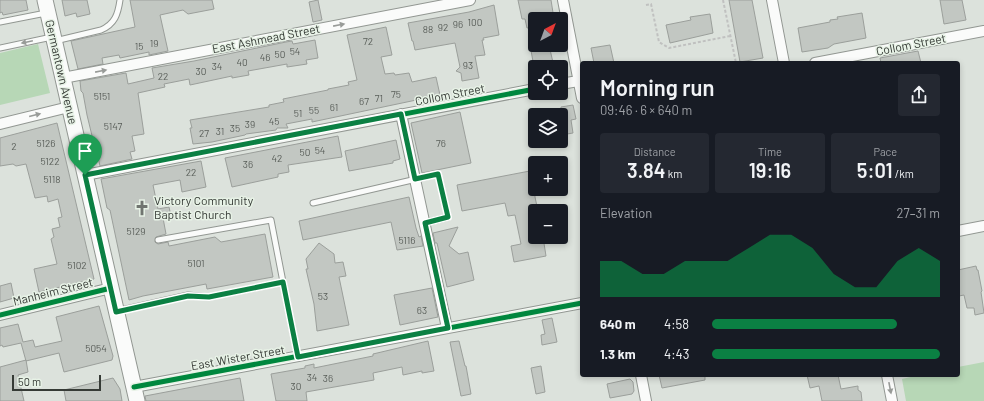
<!DOCTYPE html>
<html lang="en">
<head>
<meta charset="utf-8">
<style>
	body { margin:0; font-family:Barlow,sans-serif; background:#242831; color:#f1f3f6; height:100vh; display:flex; flex-direction:column; font-size:15px; white-space:nowrap }
	* { box-sizing:border-box; margin:0 }
	p { font-size:13px; color:#9ea1a6 }
	.icon { flex:none; width:22px; height:22px; fill:none; stroke:currentColor; stroke-width:2; stroke-linecap:round; stroke-linejoin:round }
	.map { position:relative; flex:1; overflow:hidden }
	.panel { position:absolute; left:580px; top:61px; width:380px; height:316px; display:flex; flex-direction:column; background:#171b24; border-radius:4px; box-shadow:0 2px 6px #0003 }
	.panel>* { flex:none }
	.needle { width:26px; rotate:41deg }
	.fabs { position:absolute; left:528px; top:12px; display:grid; gap:8px }
	.fabs a { display:grid; place-items:center; width:40px; height:40px; border-radius:4px; background:#171b24; box-shadow:0 2px 6px #0003; font-size:20px }
	.scale { position:absolute; left:12px; bottom:10px; width:89px; box-sizing:border-box; padding-left:4px; border:2px solid #363b36; border-top:0; font-size:11px; line-height:14px; white-space:nowrap; color:#363b36; -webkit-text-stroke:3px #e7f2e6; paint-order:stroke }
	.pin { position:absolute; display:grid; place-items:center; width:34px; height:34px; color:#fff; margin:-41px -17px; border-radius:50% 50% 50% 0; rotate:-45deg; box-shadow:0 0 4px #0007 }
	.pin .icon { rotate:45deg }
	.round { display:grid; place-items:center; flex:none; width:42px; height:42px; border-radius:4px; background:#242831 }
	.head { display:flex; align-items:center; justify-content:space-between; height:68px; padding:0 20px }
	h1 { font-size:22px; font-weight:600; line-height:30px }
	.stats { display:grid; grid-template-columns:repeat(3,1fr); gap:6px; height:68px; padding:4px 20px }
	.stats div { display:grid; align-content:center; border-radius:4px; background:#242831; text-align:center }
	.stats b { font-size:20px; font-weight:600 }
	.stats small { font-size:11px; font-weight:400 }
	.stats p { font-size:11px }
	.chart { height:112px; padding:8px 20px }
	.chart p { display:flex; justify-content:space-between }
	.chart svg { width:100%; height:72px; margin-top:4px; fill:#0b8043; opacity:.7 }
	ul { padding:0 20px; list-style:none; font-size:13px }
	li { display:grid; grid-template-columns:64px 48px 1fr; align-items:center; height:30px }
	li i { height:10px; border-radius:5px; background:#0b8043 }
	.map>svg:first-child { display:block }
</style>
</head>
<body>
<div class="map">
<svg width="984" height="401" viewBox="0 0 984 401">
	<rect width="100%" height="100%" fill="#dce2dc"/>
	<!-- green -->
	<path fill="#b7d7b6" d="M38,44L50,93L0,105V53Z
		M984,362V401H906L902,379L919,375H958V367Z"/>
	<!-- building -->
	<path fill="#c2c7c2" stroke="#9b9f9b" d="M0,0H26L28,10L3,15L2,12L0,13Z
		M62,0H87L90,14L77,17L76,13L65,16Z
		M130,0H212L214,9L188,14L183,10L160,15L168,51L149,55V52L120,58L119,55L102,58L103,64L78,69L71,41L135,27Z
		M318,0L322,20L313,22L309,2Z
		M518,0H551L554,19H535V27L527,28L525,19H522Z
		M729,0H752L763,58L740,62Z
		M940,0H962L966,20L944,24Z
		M494,5L499,35L483,38L484,40H482L485,55L475,56L479,78L462,81L461,73L456,71L460,67L455,43L415,50L413,41H412L408,23L469,12Z
		M862,13L866,38L834,44L828,48L802,52L798,28L830,22V20L838,19L837,17Z
		M710,14L713,33L670,43L666,25L691,20L690,17Z
		M386,27L392,55L381,57L385,74L394,73L395,75L409,73L412,82L436,77L440,95L312,122V119L286,124L288,128H277L276,130L246,134L245,135L212,142L193,144L190,128H192L190,120L269,107V105L284,102L283,99L328,90V89L349,85L348,82L357,80L347,35Z
		M315,40L318,58L306,60L307,64L287,67V64L248,71L249,75L232,78V76L190,85L189,79L164,84L165,87L138,93L144,134L132,136L135,151L130,152L132,159L100,166L95,144H94L87,115L83,93L81,91L80,81L126,73L128,84L154,78L152,68L194,61L286,42L292,41L293,44Z
		M530,45H549L554,67H534Z
		M610,45L614,63H594L591,48Z
		M918,51L921,63H881L880,58Z
		M573,105L576,119L571,120L573,133L561,135V107Z
		M460,112L471,163L422,173L411,123Z
		M57,123L94,279L39,292L34,269L57,264L51,239L54,237L52,229L60,227L58,218L62,217L58,199L48,202L47,196L35,198L26,164L16,166L13,164L0,166V138Z
		M338,136L342,157L288,165L289,172L278,174V177L232,187L225,158Z
		M396,140L400,159L393,161V163L349,171L345,151Z
		M201,161L206,187L182,192L180,180L153,185L158,209L169,207L171,216L163,218L166,234L156,237L155,242L158,244L168,242L169,246L215,237L221,242L265,234L273,277L207,289L206,284L143,296L129,300L110,210L107,208L101,179Z
		M535,170V197L538,211H535V237H543L546,256L514,262L511,246L521,244L515,215L508,216L505,203L462,211L457,185Z
		M409,197L416,228L419,237L421,236L423,246L397,250L391,222L303,240L299,221Z
		M458,227L449,246L459,254L468,252L474,280L447,287L437,243H435L433,233Z
		M319,243L334,254L335,263L343,262L346,276L339,277L349,325L317,331L314,304L306,269H308L306,259Z
		M976,266L977,270H978L982,291L981,292L984,313L975,315L974,308H967L964,295L959,296L958,270Z
		M11,283L14,298L0,302V286Z
		M432,288L438,317L400,325L394,295Z
		M99,306L113,356L112,360L64,372L59,353L26,361L21,343L3,347L2,345L0,346V328L18,324L23,342L33,340L35,347L62,341L56,317Z
		M552,318L557,342L542,345L541,335L545,334L542,320Z
		M428,341L434,371L422,373V371L403,375L402,367L373,373L374,380L306,392L307,401H276L271,374L305,368V366L314,364V368L373,356V354Z
		M459,341L465,366H466L471,394L461,396L450,342Z
		M26,360L28,372L18,375L24,401H0V367Z
		M541,366L545,392L536,394L531,368Z
		M659,375H705V380L662,388Z
		M807,375H838L841,389L858,386V390L861,392L862,401H822L819,386L810,388Z
		M113,378L120,389L122,401H66L64,390Z
		M240,378L244,401H146L145,396Z
		M630,379L633,382L634,391L632,394L610,398L607,384Z"/>
	<g fill="none" stroke-linecap="round" stroke-linejoin="round">
		<!-- lane casing -->
		<g stroke="#929792" stroke-width="7">
			<path id="lane" d="M0,22L46,13
				M55,41L101,30C115,24 118,14 120,0
				M0,48L52,37
				M313,203L438,174L448,217L425,223
				M283,282L298,357
				M117,311L188,295L209,297L283,282L271,220L158,240"/>
		</g>
		<!-- street casing -->
		<g stroke="#929792" stroke-width="12">
			<path id="street" d="M563,0L582,98
				M772,0L784,63
				M815,63L984,31
				M63,78L470,0
				M561,84L578,81
				M401,114L447,328
				M0,124L69,107
				M85,175L535,89
				M958,231L984,226
				M0,315L111,288
				M641,375L646,401
				M887,375L892,401
				M134,387L582,303"/>
		</g>
		<!-- primary casing -->
		<g stroke="#929792" stroke-width="17">
			<path id="primary" d="M45,0L137,401"/>
		</g>
		<!-- path -->
		<path stroke="#c0c1c0" stroke-width="2" stroke-dasharray="3 2" stroke-linecap="butt" d="M723,0L736,63
			M646,5L651,4L659,42L669,48L730,36"/>
		<!-- lane -->
		<use href="#lane" stroke="#fafbfa" stroke-width="5"/>
		<!-- street -->
		<use href="#street" stroke="#fafbfa" stroke-width="10"/>
		<!-- primary -->
		<use href="#primary" stroke="#fafbfa" stroke-width="15"/>
		<!-- cycleway casing -->
		<g stroke="#e7f2e6" stroke-width="8">
			<path id="cycleway" d="M85,175L535,89
				M0,315L111,288
				M134,387L582,303"/>
		</g>
		<!-- cycleway -->
		<use href="#cycleway" stroke="#00873e" stroke-width="5"/>
	</g>
	<!-- one-way arrows -->
	<defs><path id="oneway-solid" d="M-6-.8H1V-3.2L6.5 0L1 3.2V.8H-6Z"/></defs>
	<g fill="#989b98">
		<use href="#oneway-solid" transform="translate(339 25) rotate(-11)"/>
		<use href="#oneway-solid" transform="translate(27 42) rotate(168)"/>
		<use href="#oneway-solid" transform="translate(101 71) rotate(-11)"/>
		<use href="#oneway-solid" transform="translate(35 115) rotate(-14)"/>
		<use href="#oneway-solid" transform="translate(890 388) rotate(79)"/>
	</g>
	<g fill="none" stroke-linecap="round" stroke-linejoin="round">
		<!-- route casing -->
		<g stroke="#fff" stroke-width="8">
			<path id="route" d="M401,114L415,179L438,174L448,217L425,223L448,328L298,357L283,282L209,297L188,296L116,312L85,175Z"/>
		</g>
		<!-- route -->
		<use href="#route" stroke="#0b8043" stroke-width="5"/>
	</g>
	<!-- icons -->
	<defs>
		<g id="church-bare" transform="scale(1.2)"><path d="M-1.2-6h2.4v3.5h3.3v2.4h-3.3V6h-2.4V-.1h-3.3v-2.4h3.3Z" fill="#707570" stroke="#e7f2e6" stroke-width="2.5" paint-order="stroke"/></g>
	</defs>
	<g fill-rule="evenodd">
		<use href="#church-bare" x="142" y="208"/>
	</g>
	<g text-anchor="middle" stroke-width="3" stroke-linejoin="round" paint-order="stroke">
		<!-- number labels -->
		<g font-size="10" fill="#595e59">
			<text x="475" y="26">100</text>
			<text x="458" y="28">96</text>
			<text x="443" y="31">92</text>
			<text x="428" y="33">88</text>
			<text x="368" y="45">72</text>
			<text x="154" y="47">19</text>
			<text x="139" y="50">15</text>
			<text x="295" y="55">54</text>
			<text x="280" y="58">50</text>
			<text x="265" y="61">46</text>
			<text x="242" y="66">40</text>
			<text x="468" y="69">93</text>
			<text x="217" y="70">34</text>
			<text x="201" y="75">30</text>
			<text x="163" y="80">22</text>
			<text x="396" y="98">75</text>
			<text x="102" y="100">5151</text>
			<text x="379" y="102">71</text>
			<text x="364" y="105">67</text>
			<text x="334" y="111">61</text>
			<text x="314" y="114">55</text>
			<text x="298" y="117">51</text>
			<text x="274" y="125">45</text>
			<text x="250" y="128">39</text>
			<text x="113" y="130">5147</text>
			<text x="235" y="132">35</text>
			<text x="220" y="135">31</text>
			<text x="204" y="137">27</text>
			<text x="46" y="147">5126</text>
			<text x="441" y="147">76</text>
			<text x="14" y="150">2</text>
			<text x="320" y="154">54</text>
			<text x="305" y="156">50</text>
			<text x="277" y="162">42</text>
			<text x="50" y="165">5122</text>
			<text x="248" y="168">36</text>
			<text x="191" y="176">22</text>
			<text x="52" y="183">5118</text>
			<text x="136" y="235">5129</text>
			<text x="407" y="244">5116</text>
			<text x="196" y="267">5101</text>
			<text x="77" y="269">5102</text>
			<text x="323" y="300">53</text>
			<text x="422" y="314">63</text>
			<text x="96" y="352">5054</text>
			<text x="312" y="381">34</text>
			<text x="328" y="382">36</text>
			<text x="296" y="390">30</text>
		</g>
		<!-- street labels -->
		<g font-size="12" fill="#363b36" stroke="#e7f2e6">
			<text transform="translate(266 39) rotate(-11)" y="4">East Ashmead Street</text>
			<text transform="translate(911 45) rotate(-11)" y="4">Collom Street</text>
			<text transform="translate(61 72) rotate(77)" y="4">Germantown Avenue</text>
			<text transform="translate(450 95) rotate(-11)" y="4">Collom Street</text>
			<text transform="translate(53 292) rotate(-14)" y="4">Manheim Street</text>
			<text transform="translate(238 358) rotate(-10)" y="4">East Wister Street</text>
		</g>
		<!-- poi labels -->
		<g font-size="12" fill="#363b36" stroke="#e7f2e6" text-anchor="start">
			<text x="154" y="205">Victory Community<tspan x="154" dy="14">Baptist Church</tspan></text>
		</g>
	</g>
</svg>
<div class="fabs">
<a><svg class="needle" viewBox="-14 -14 28 28"><path d="M0-13l5 13h-10z" fill="#e53935"/><path d="M0 13l5-13h-10z" fill="#9ea1a6"/></svg></a>
<a><svg class="icon" aria-label="locate" viewBox="0 0 24 24"><circle cx="12" cy="12" r="6"/><path d="M12 2v4M12 18v4M2 12h4M18 12h4"/></svg></a>
<a><svg class="icon" aria-label="layers" viewBox="0 0 24 24"><path d="M12 4l9 5-9 5-9-5zM3 14l9 5 9-5"/></svg></a>
<a>+</a>
<a>−</a>
</div>
<div class="scale">50 m</div>
<div class="pin" style="left:85px;top:175px;background:#1e9e55"><svg class="icon" aria-label="arrive" viewBox="0 0 24 24"><path d="M6 21V4h12l-3 4 3 4H6"/></svg></div>
<section class="panel">
<div class="head"><div><h1>Morning run</h1><p>09:46 · 6 × 640 m</p></div><a class="round"><svg class="icon" aria-label="share" viewBox="0 0 24 24"><path d="M12 15V3M7 8l5-5 5 5M5 13v7h14v-7"/></svg></a></div>
<div class="stats">
<div><p>Distance</p><b>3.84<small> km</small></b></div>
<div><p>Time</p><b>19:16</b></div>
<div><p>Pace</p><b>5:01<small> /km</small></b></div>
</div>
<div class="chart"><p><span>Elevation</span>27–31 m</p>
<svg viewBox="0 0 160 44" preserveAspectRatio="none"><path d="M0 44V22L10 22L20 30L30 30L40 22L50 22L60 22L70 14L80 6L90 6L100 14L110 30L120 38L130 38L140 22L150 14L160 22V44z"/></svg>
</div>
<ul>
<li><b>640 m</b>4:58<i style="width:81%"></i></li>
<li><b>1.3 km</b>4:43<i style="width:100%"></i></li>
</ul>
</section>
</div>
</body>
</html>
